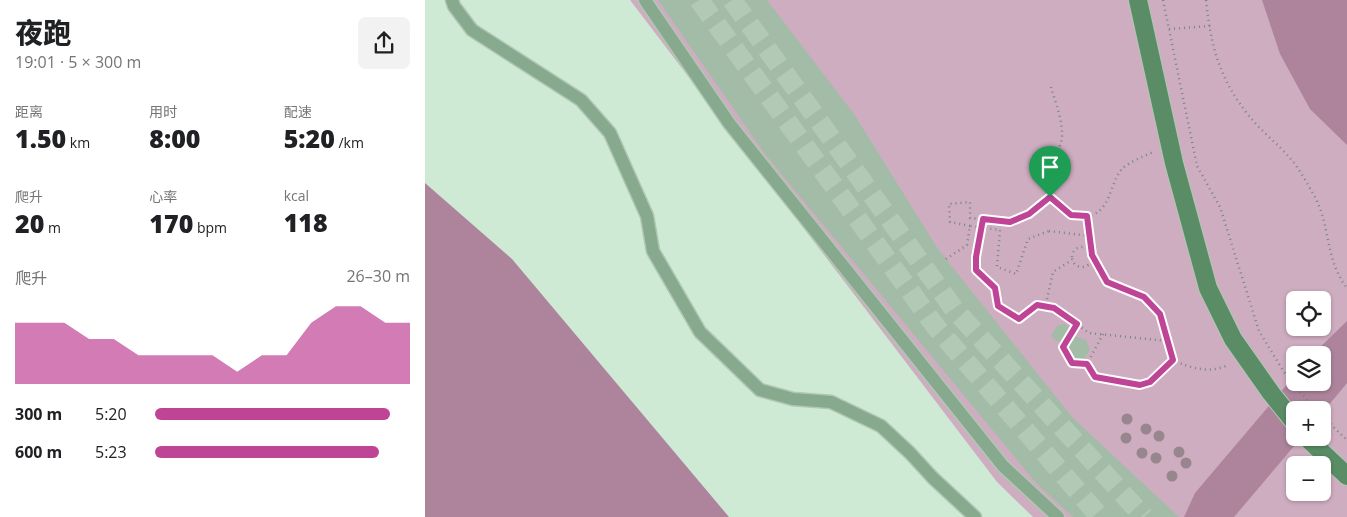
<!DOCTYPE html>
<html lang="zh">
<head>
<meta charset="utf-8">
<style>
	body { margin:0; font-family:"Open Sans","Noto Sans SC",sans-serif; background:#f2f2f2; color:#202124; height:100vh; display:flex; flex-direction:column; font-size:19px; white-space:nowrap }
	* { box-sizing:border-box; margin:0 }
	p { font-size:16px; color:#757577 }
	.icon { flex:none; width:28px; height:28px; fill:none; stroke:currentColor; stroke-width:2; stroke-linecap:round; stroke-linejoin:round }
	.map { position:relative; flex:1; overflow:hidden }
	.side { display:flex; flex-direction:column; background:#fff; width:425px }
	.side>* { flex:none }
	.tools { position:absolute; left:861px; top:291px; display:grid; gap:10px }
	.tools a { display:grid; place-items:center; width:45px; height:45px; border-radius:8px; background:#fff; box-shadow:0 1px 4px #0004; font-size:25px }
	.pin { position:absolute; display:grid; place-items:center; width:42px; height:42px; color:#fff; margin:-51px -21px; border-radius:50% 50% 50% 0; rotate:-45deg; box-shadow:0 0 5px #0007 }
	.pin .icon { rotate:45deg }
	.round { display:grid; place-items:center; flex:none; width:52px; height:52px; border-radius:8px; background:#f2f2f2 }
	.headline { display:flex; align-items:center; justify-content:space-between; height:85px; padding:0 15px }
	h1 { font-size:28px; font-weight:800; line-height:38px }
	.metrics { display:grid; grid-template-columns:repeat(3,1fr); gap:8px; height:85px; padding:5px 15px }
	.metrics div { display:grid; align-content:center }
	.metrics b { font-size:25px; font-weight:800 }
	.metrics small { font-size:14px; font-weight:400 }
	.metrics p { font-size:14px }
	.chart { height:140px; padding:10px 15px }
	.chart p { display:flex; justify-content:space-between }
	.chart svg { width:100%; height:90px; margin-top:5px; fill:#bf4496; opacity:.7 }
	ul { padding:0 15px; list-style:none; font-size:16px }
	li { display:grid; grid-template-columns:80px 60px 1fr; align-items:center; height:38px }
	li i { height:12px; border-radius:6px; background:#bf4496 }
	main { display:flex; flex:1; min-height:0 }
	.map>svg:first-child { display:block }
</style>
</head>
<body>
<main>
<section class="side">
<div class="headline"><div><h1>夜跑</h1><p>19:01 · 5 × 300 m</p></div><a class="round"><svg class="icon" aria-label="share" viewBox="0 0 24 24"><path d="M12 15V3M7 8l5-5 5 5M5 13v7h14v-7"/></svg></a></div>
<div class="metrics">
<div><p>距离</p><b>1.50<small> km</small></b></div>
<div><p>用时</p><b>8:00</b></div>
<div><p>配速</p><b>5:20<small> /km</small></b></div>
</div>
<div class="metrics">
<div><p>爬升</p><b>20<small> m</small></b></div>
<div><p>心率</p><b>170<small> bpm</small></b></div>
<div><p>kcal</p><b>118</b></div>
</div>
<div class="chart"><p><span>爬升</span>26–30 m</p>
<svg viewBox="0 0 160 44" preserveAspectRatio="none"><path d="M0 44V14L10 14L20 14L30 22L40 22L50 30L60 30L70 30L80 30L90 38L100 30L110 30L120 14L130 6L140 6L150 14L160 14V44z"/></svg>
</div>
<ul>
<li><b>300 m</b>5:20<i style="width:92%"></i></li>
<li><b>600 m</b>5:23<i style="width:88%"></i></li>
</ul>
</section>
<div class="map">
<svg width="922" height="517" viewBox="0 0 922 517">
	<rect width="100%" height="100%" fill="#cfead4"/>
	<!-- green -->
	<path fill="#cfadc0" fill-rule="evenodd" d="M205,0H922V517H608L572,482ZM870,300H898V328H870ZM870,355H898V382H870ZM870,410H898V438H870ZM870,465H898V492H870Z"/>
	<!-- water -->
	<path fill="#ad849c" d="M837,0H922V145L885,109L855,54Z
		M0,183L87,259L304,517H0Z
		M922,321V383L898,412V410H870V438H876L809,517H759L770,493L870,375V382H898V355H887Z"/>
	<!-- building -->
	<path fill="#a2bca7" d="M233,0H342L429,114L513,249L648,418L754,517H648L611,483L340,154Z
		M640,324L651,337L661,340L665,350L658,361L651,362L644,356L645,348L640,342L631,341L626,335L633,325Z"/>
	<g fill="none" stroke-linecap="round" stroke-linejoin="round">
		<!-- primary-tunnel -->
		<path stroke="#b1c9b5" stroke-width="20" stroke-dasharray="20 10" stroke-linecap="butt" d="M274,0L511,327L675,517
			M307,0L529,309L719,517"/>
		<!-- street casing -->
		<g stroke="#afc7b3" stroke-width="15">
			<path id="street" d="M27,0L29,6L47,30L156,100L185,133L222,216L228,251L275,332L335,390L368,399L406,402L456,426L485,453L508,478L550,517
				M220,0L304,123L578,466L633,517"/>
		</g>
		<!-- secondary casing -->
		<g stroke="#afc7b3" stroke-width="20">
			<path id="secondary" d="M713,0L749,163L783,288L808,339L846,393L870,423
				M882,438L922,476"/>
		</g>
		<!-- path -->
		<path stroke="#758879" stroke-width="2.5" stroke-dasharray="1 4" stroke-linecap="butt" d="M738,0L772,166L795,207L834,331L862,377L891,410
			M781,0C786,47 794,78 824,116C836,131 852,143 864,157C875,169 883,185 891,199C905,227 901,262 922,288
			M744,29L785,26
			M626,87C631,105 640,125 636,143C634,149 629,155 626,160C610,187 622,195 643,213C647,216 653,216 658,216C686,217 684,183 697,169C705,161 720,156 730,151
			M661,216L667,255L683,282L719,297L735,314L747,360C766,368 784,374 803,365
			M558,219L551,257V270L570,288L573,306L594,319L612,305L629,308L664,333L742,341
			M545,226L525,222L524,204L545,202V218L585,222L604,214L625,197
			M624,231L664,236
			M647 257a10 10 0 1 1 20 0a10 10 0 1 1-20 0Z
			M621,304L628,272L647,260
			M652,324L638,347L647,363L662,364
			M678,334L662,364L670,377L715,385L725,382L747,360
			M898,417L922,440"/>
		<!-- street -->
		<use href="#street" stroke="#87a98e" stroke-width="12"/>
		<!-- secondary -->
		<use href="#secondary" stroke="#5a8d66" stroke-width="18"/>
		<!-- path-bridge -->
		<path stroke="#758879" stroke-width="2.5" stroke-dasharray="1 4" stroke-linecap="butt" d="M521,259L542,245L545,226L575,230L572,267L591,274L603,239L624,231"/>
	</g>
	<!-- trees -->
	<g fill="#98868f">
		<circle cx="702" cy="419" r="5.5"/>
		<circle cx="721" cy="429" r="5.5"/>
		<circle cx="734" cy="436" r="5.5"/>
		<circle cx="701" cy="438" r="5.5"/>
		<circle cx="754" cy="452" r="5.5"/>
		<circle cx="717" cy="453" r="5.5"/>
		<circle cx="731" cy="458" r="5.5"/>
		<circle cx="761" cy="463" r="5.5"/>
		<circle cx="747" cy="476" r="5.5"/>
	</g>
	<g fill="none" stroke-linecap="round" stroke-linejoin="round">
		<!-- route casing -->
		<g stroke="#fff" stroke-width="10">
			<path id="route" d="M625,197L646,215L662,216L667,255L682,282L719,297L735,314L748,360L725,382L715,385L670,377L662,364L647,363L638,347L652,324L629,308L612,305L594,319L573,306L570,288L551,270V257L558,219L585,222L604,214Z"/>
		</g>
		<!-- route -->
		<use href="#route" stroke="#bf4496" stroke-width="6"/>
	</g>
</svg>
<div class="tools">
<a><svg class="icon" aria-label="locate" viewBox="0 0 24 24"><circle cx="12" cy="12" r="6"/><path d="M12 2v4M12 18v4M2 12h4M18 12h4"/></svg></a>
<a><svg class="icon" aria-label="layers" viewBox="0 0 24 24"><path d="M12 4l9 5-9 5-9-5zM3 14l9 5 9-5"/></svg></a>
<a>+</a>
<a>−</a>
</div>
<div class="pin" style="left:625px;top:197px;background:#1e9e55"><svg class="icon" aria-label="arrive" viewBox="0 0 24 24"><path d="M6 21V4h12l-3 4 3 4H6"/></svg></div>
</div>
</main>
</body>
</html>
